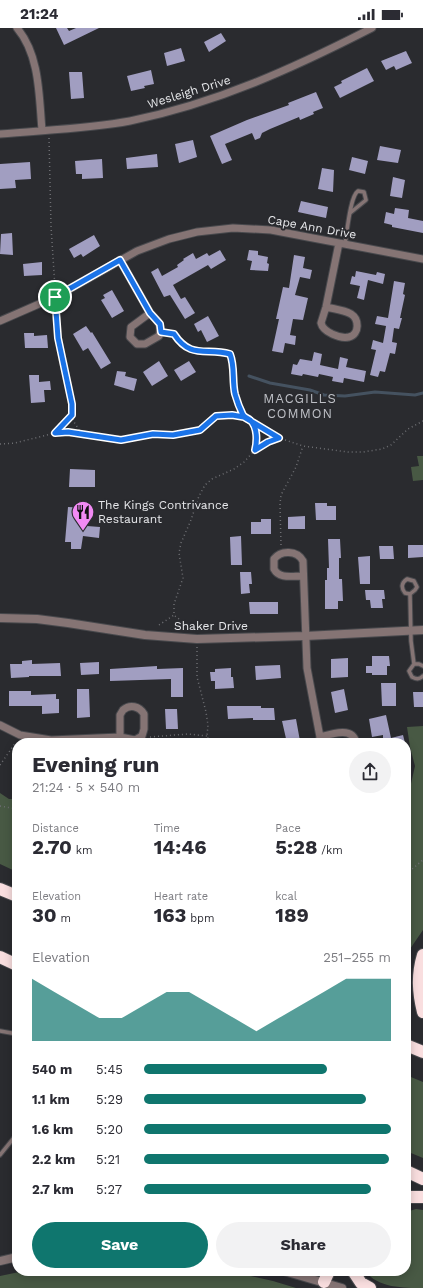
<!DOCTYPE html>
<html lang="en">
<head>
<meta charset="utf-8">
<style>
	body { margin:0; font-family:"Work Sans",sans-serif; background:#f2f2f3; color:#2b2b33; height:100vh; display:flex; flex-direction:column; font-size:15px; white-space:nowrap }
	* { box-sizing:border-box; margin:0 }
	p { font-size:13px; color:#7c7c81 }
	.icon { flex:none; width:22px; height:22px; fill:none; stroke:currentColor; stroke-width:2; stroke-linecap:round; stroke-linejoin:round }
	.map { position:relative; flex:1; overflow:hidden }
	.details { position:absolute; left:12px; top:710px; width:399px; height:538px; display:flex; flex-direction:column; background:#fff; border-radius:16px; box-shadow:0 2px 10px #0003 }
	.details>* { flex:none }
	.pin { position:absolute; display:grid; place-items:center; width:34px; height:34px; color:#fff; margin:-17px; border:2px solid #fff; border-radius:50%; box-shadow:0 1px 4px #0007 }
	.round { display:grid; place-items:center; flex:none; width:42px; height:42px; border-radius:21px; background:#f2f2f3 }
	.summary { display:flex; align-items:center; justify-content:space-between; height:68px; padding:0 20px }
	h1 { font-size:22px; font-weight:700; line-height:30px }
	.figures { display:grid; grid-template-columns:repeat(3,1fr); gap:6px; height:68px; padding:4px 20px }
	.figures div { display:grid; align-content:center }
	.figures b { font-size:20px; font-weight:700 }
	.figures small { font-size:11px; font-weight:400 }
	.figures p { font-size:11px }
	.chart { height:112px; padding:8px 20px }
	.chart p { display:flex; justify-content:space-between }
	.chart svg { width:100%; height:72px; margin-top:4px; fill:#0f766e; opacity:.7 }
	.primary-button { display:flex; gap:8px; margin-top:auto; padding:8px 20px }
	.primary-button a { flex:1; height:46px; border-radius:24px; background:#0f766e; color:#fff; font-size:16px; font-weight:700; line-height:46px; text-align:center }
	.primary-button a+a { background:#f2f2f3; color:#2b2b33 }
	ul { padding:0 20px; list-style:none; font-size:13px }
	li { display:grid; grid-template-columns:64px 48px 1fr; align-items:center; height:30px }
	li i { height:10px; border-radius:5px; background:#0f766e }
	.status { display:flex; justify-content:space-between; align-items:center; height:28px; padding:0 20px; background:#fff; direction:ltr }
	.status svg { height:11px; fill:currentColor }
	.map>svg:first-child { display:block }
</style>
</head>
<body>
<div class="status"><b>21:24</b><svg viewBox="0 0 49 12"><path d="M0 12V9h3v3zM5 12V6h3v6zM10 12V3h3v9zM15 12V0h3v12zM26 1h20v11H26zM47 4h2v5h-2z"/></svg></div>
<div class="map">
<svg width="423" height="1260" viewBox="0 0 423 1260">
	<rect width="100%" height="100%" fill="#2a2b2f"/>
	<!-- green -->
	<path fill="#485944" d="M417,428H423V452L413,453L411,439L419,438Z
		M423,698V902L410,921L406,938V762L410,760L415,738L410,719L407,699Z
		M0,765L9,771H17V844L0,836Z
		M406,1047L423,1054V1130L406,1123Z
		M416,1181L423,1182V1260C403,1260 378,1260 365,1243H406V1184Z
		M24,1243H229L273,1253L296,1260H0V1248Z"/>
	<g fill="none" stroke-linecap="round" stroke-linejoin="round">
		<!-- stream -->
		<path stroke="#455260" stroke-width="3" d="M249,348L270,355L310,362L324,367L345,368L375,364L415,367L423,365"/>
	</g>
	<!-- building -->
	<path fill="#a19ec1" d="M56,0H67L69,3L76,0H99L64,17Z
		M221,5L226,13L209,24L204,14Z
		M181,20L185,33L167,38L164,25Z
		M406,23L412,35L396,42L394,38L386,42L381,33Z
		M367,40L374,53L340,70L334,59L342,55L341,53Z
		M151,42L154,56L144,58L145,60L131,63L127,48Z
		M69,44H82L84,70L71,71Z
		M316,64L323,80L313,84L314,86L300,92L299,89L270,101L262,105L260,110L255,112L252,105L225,116L232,132L222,136L210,108L247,92L289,77L288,75Z
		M193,112L197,129L179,135L175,116Z
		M380,118L401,122L398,135L377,132Z
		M157,126L158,139L127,141L126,130Z
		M352,129L368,133L365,146L349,142Z
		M102,131L103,150L82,151V146H76L75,133Z
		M30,134L31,151L15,152L16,160L0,161V136Z
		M322,140L334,142L333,164L318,161Z
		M393,149L405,152L402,170L390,168Z
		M301,173L328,179L326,190L298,184Z
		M395,180L409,182L408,190L423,193V205L392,199V197L384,195L386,184L394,186Z
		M12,205L13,227L0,226L1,206Z
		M94,207L100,218L83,229L81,226L74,230L69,221Z
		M220,222L226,232L211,241L208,237L173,257L181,271L185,269L195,285L185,291L170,267L164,269L151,244L158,240L162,248L178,239L177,237L184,232L183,231L193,225L196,231L207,225L209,228Z
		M249,222L258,223V227L268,229L267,235L269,236L268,243L250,242L252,233L247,232Z
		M294,227L305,229L303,240L312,242L310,251L300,249L295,267L308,270L303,292L293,291L290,307L296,308L295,317L285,315L283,325L272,323L279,291H276L283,259L289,260Z
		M42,234V247L24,248L23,236Z
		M356,243L376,247L377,244L385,246L383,256L368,252L364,272L357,270L360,258L350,256L352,248L355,249Z
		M394,253L405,255L403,266L405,267L400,290H402L399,301L394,300L392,314L397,315L395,326L390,325L385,344L380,343L378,349L370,347L376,322L371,321L373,312L383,315L386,298L375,296L377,288L388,290Z
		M112,262L124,283L112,290L101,272L105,270L103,267Z
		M208,288L219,308L207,314L201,302L198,304L194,296Z
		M86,298L91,305L92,304L111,335L101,341L88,320L83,323L73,306Z
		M24,305H34V308L47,307L48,320H25Z
		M314,324L322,326L320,337L338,341L340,329L348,331L346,339L366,343L364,354L344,350L343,355L332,353L333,349L319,346L318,349L303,346L302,348L291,346L293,336L297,337L300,331L312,333Z
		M159,333L168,348L152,358L143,344Z
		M189,333L196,344L181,353L174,342Z
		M117,343L126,344L125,348L137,351L134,363L114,357Z
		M29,347H39V354L50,353L51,362H44L45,374L31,375Z
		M70,441L95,442V459H69Z
		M315,475H327V478H336V492H316Z
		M68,479L88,480L87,498L100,499L99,510L83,508L81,521H71V514H65Z
		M305,488V501H288V489Z
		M261,491H271V506H251V494H261Z
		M241,508L242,537H231L230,509Z
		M328,511H340L341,530H339V551H342L343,573H338V581H325V552H327V540H329Z
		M408,517H423V529L408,530Z
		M379,518H393L394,531H380Z
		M370,528V556H360L358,529Z
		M240,544H251L252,556H249L250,565L241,566Z
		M365,562H384L385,571H382L383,580H371L370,572H366Z
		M249,574H278V586H250Z
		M372,628H389L390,638H387V647H372V645H366V638H372Z
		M348,630V649L331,650V631Z
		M32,632V636L60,635L61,648H29V649L11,650L10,636H22V633Z
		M99,634V646L81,647L80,635Z
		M280,637L281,650L256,652L255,638Z
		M157,638V641L183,640V669H171V651L110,653V641Z
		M231,640V649H233L234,660L215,661V653H211L210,644H215V641Z
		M381,655H396V678H382Z
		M77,661H89L90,689L77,690Z
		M344,661L348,682L335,685L331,664Z
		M9,663H31V667L56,666V671H59V685L42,686V678H9Z
		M413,664H423V679H414Z
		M227,678H261V680H274L275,692H253V690L228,691Z
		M165,681H177L178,701H166Z
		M386,687L391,710L403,707L405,715H383V707L372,709L369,691Z
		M296,691L300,713L287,715L282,693Z"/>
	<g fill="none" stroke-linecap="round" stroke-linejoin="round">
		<!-- service casing -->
		<g stroke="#48494d" stroke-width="5.5">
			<path id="service" d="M345,216C347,205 350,168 358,163L364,164L366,172L350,185
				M410,566L405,565C401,560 401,555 407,551L414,553L417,559L415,562L410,566L411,613L414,636
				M423,638L419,636H414L409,643L412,649C416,651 419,652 423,648
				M0,1003L17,1006
				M0,1127L17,1106"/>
		</g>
		<!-- minor casing -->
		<g stroke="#48494d" stroke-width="9">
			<path id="minor" d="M17,0C40,27 39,69 42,102
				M0,106C43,102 87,101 130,93C217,75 294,40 372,0
				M120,232L150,285L131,299L130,309L137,316H145L159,308C163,297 157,292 150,285
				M326,279C334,281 344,282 351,286C359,291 360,306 349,309C340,311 323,304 321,295L326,279L339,215
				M0,293L55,269L137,223L169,211L197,204L233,200L271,202L423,231
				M302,548C292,548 279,551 274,541V531C281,522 297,522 303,533L307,640L320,709L319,715
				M0,697L20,707L51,712L120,709L135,712L142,708L144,701V686C139,678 130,676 123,682L120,687V709
				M320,709C331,706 353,698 356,715"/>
		</g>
		<!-- tertiary casing -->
		<g stroke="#48494d" stroke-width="10">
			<path id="tertiary" d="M0,590L37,591L68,595L145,607L197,611L305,608L423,602
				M0,1233L17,1229
				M284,1243L342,1260"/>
		</g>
		<!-- motorway casing -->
		<g stroke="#48494d" stroke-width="14">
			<path id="motorway" d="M0,861L17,868
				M423,927C417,947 418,964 423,984
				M0,929L17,937
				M406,1017L423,1024
				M406,1143L423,1151
				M406,1169H423
				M353,1243L361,1255L370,1260
				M324,1254L329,1243"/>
		</g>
		<!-- path -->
		<path stroke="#6e6f73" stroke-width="1.5" stroke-dasharray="1 3" stroke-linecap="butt" d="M49,110L51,198L55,260
			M168,305L174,306C191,332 207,319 230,326L233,337L235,366L244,389
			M72,387L74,394L81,405
			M252,393C256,404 257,412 255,422
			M55,405L72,387V376L68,363L58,310L56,278
			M0,416L15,415L55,405L69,404L121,412L153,406L173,407L201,402L216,388L239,387L279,410L303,418L348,424H363L382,421L391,417L408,401L423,393
			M281,517L280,476L281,467L296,439L303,418
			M175,588L191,600
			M159,597L174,587V576L183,550L179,525L181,515L191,492L199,468L205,457L212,451L234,441L244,434L255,422L261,418L278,410
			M197,619V649L206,684L208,697L207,708L210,715
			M150,709L188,706L207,708
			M0,737L16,714
			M0,778L17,781
			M406,846L423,832"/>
		<!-- service -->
		<use href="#service" stroke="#857474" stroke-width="3.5"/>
		<!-- minor -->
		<use href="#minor" stroke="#857474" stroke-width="7"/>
		<!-- tertiary -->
		<use href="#tertiary" stroke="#857474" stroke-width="8"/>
		<!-- motorway -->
		<use href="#motorway" stroke="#f9dedf" stroke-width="12"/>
	</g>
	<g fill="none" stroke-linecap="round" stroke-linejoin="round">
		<!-- route casing -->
		<g stroke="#fff" stroke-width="8">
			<path id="route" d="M55,269L58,310L72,376V387L55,405L68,404L121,412L153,406L173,407L200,402L216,388L232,387L244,389L279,410L268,414L255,422C257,414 258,399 250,392C248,390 245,390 243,387C240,381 237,373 235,366C232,353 235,338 230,326C207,319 191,332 174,306L161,304L160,296L150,285L120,232L55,269"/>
		</g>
		<!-- route -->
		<use href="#route" stroke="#1a73e8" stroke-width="5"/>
	</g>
	<!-- icons -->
	<defs>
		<g id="restaurant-pin" transform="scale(1.15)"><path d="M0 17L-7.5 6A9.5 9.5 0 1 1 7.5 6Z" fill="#f18af3" stroke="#2a2b2f"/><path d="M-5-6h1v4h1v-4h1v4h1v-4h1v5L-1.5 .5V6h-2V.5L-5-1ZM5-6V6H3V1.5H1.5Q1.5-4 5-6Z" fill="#111"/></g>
	</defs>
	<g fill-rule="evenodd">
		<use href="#restaurant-pin" x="83" y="484"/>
	</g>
	<g text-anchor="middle" stroke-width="4" stroke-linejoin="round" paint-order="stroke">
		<!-- street labels -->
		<g font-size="12" fill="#e7e8eb" stroke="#2a2b2f">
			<text transform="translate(189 64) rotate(-17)" y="4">Wesleigh Drive</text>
			<text transform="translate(312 199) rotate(10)" y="4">Cape Ann Drive</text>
			<text x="211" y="602">Shaker Drive</text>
		</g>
		<!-- poi labels -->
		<g font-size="12" fill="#e7e8eb" stroke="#2a2b2f" text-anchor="start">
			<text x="98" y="481">The Kings Contrivance<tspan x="98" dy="14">Restaurant</tspan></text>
		</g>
		<!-- neighbourhood labels -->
		<g font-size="13" letter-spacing="1" fill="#bdbfc5" stroke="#2a2b2f">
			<text x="300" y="375">MACGILLS<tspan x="300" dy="15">COMMON</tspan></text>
		</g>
	</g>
</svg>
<div class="pin" style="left:55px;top:269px;background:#1e9e55"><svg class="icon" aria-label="arrive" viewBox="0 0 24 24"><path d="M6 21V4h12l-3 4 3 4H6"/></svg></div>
<section class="details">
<div class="summary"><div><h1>Evening run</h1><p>21:24 · 5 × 540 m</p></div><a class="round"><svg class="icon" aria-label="share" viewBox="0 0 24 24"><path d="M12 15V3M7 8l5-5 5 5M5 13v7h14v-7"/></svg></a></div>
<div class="figures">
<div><p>Distance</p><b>2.70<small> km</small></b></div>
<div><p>Time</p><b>14:46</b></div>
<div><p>Pace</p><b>5:28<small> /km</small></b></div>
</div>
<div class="figures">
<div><p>Elevation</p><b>30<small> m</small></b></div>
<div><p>Heart rate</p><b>163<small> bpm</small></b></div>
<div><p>kcal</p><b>189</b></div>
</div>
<div class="chart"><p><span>Elevation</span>251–255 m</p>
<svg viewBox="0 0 160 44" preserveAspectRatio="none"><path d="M0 44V6L10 14L20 22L30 30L40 30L50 22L60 14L70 14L80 22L90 30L100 38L110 30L120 22L130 14L140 6L150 6L160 6V44z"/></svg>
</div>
<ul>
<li><b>540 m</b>5:45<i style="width:74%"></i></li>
<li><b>1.1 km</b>5:29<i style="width:90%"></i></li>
<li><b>1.6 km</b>5:20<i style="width:100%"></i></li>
<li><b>2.2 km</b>5:21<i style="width:99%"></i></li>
<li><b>2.7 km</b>5:27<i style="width:92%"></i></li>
</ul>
<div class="primary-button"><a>Save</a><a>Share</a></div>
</section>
</div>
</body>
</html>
